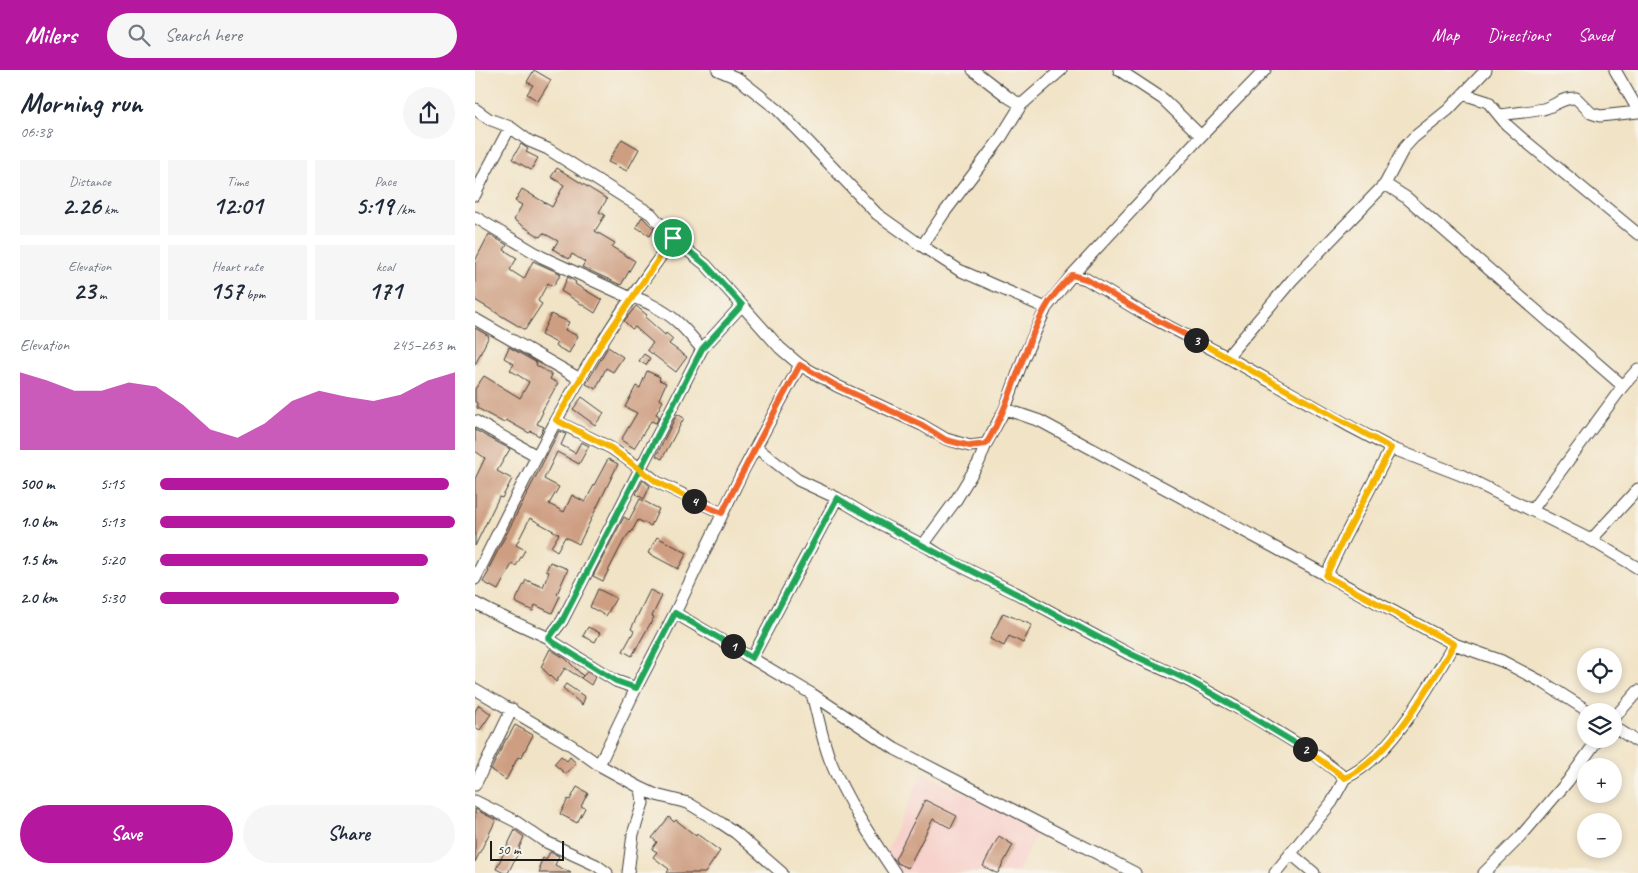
<!DOCTYPE html>
<html lang="en">
<head>
<meta charset="utf-8">
<style>
	body { margin:0; font-family:Caveat,sans-serif; background:#f6f6f7; color:#1f2937; height:100vh; display:flex; flex-direction:column; font-size:19px; white-space:nowrap }
	* { box-sizing:border-box; margin:0 }
	p { font-size:16px; color:#747a83 }
	.icon { flex:none; width:28px; height:28px; fill:none; stroke:currentColor; stroke-width:2; stroke-linecap:round; stroke-linejoin:round }
	.map { position:relative; flex:1; overflow:hidden }
	.sheet { display:flex; flex-direction:column; background:#fff; width:475px }
	.sheet>* { flex:none }
	.tools { position:absolute; left:1102px; top:578px; display:grid; gap:10px }
	.tools a { display:grid; place-items:center; width:45px; height:45px; border-radius:50%; background:#fff; box-shadow:0 2px 8px #0003; font-size:25px }
	.scale { position:absolute; left:15px; bottom:12px; width:74px; box-sizing:border-box; padding-left:5px; border:2px solid #1c1c1c; border-top:0; font-size:14px; line-height:18px; white-space:nowrap; color:#1c1c1c; -webkit-text-stroke:4px #f7f3e8; paint-order:stroke }
	.pin { position:absolute; display:grid; place-items:center; width:42px; height:42px; color:#fff; margin:-21px; border:2px solid #fff; border-radius:50%; box-shadow:0 1px 5px #0007 }
	.km { position:absolute; width:25px; height:25px; margin:-12px; border-radius:50%; background:#222; color:#fff; font-size:14px; line-height:25px; text-align:center }
	.round { display:grid; place-items:center; flex:none; width:52px; height:52px; border-radius:26px; background:#f6f6f7 }
	.headline { display:flex; align-items:center; justify-content:space-between; height:85px; padding:0 20px }
	h1 { font-size:28px; font-weight:800; line-height:38px }
	.stats { display:grid; grid-template-columns:repeat(3,1fr); gap:8px; height:85px; padding:5px 20px }
	.stats div { display:grid; align-content:center; border-radius:0px; background:#f6f6f7; text-align:center }
	.stats b { font-size:25px; font-weight:800 }
	.stats small { font-size:14px; font-weight:400 }
	.stats p { font-size:14px }
	.chart { height:140px; padding:10px 20px }
	.chart p { display:flex; justify-content:space-between }
	.chart svg { width:100%; height:90px; margin-top:5px; fill:#b5179e; opacity:.7 }
	.action { display:flex; gap:10px; margin-top:auto; padding:10px 20px }
	.action a { flex:1; height:58px; border-radius:30px; background:#b5179e; color:#fff; font-size:20px; font-weight:800; line-height:58px; text-align:center }
	.action a+a { background:#f6f6f7; color:#1f2937 }
	ul { padding:0 20px; list-style:none; font-size:16px }
	li { display:grid; grid-template-columns:80px 60px 1fr; align-items:center; height:38px }
	li i { height:12px; border-radius:6px; background:#b5179e }
	header { display:flex; align-items:center; gap:30px; box-sizing:border-box; height:70px; padding:0 25px; background:#b5179e; color:#fff }
	header strong { font-size:24px }
	nav { display:flex; gap:28px; margin-inline-start:auto; font-size:18px }
	.search { width:350px; height:45px; background:#f6f6f7; display:flex; align-items:center; gap:12px; box-sizing:border-box; padding:0 18px; border-radius:28px; color:#747a83; font-size:19px }
	main { display:flex; flex:1; min-height:0 }
	.map>svg:first-child { display:block }
</style>
</head>
<body>
<header>
<strong>Milers</strong>
<div class="search"><svg class="icon" aria-label="search" viewBox="0 0 24 24"><circle cx="10" cy="10" r="6"/><path d="M15 15l6 6"/></svg>Search here</div>
<nav><a>Map</a><a>Directions</a><a>Saved</a></nav>
</header>
<main>
<section class="sheet">
<div class="headline"><div><h1>Morning run</h1><p>06:38</p></div><a class="round"><svg class="icon" aria-label="share" viewBox="0 0 24 24"><path d="M12 15V3M7 8l5-5 5 5M5 13v7h14v-7"/></svg></a></div>
<div class="stats">
<div><p>Distance</p><b>2.26<small> km</small></b></div>
<div><p>Time</p><b>12:01</b></div>
<div><p>Pace</p><b>5:19<small> /km</small></b></div>
</div>
<div class="stats">
<div><p>Elevation</p><b>23<small> m</small></b></div>
<div><p>Heart rate</p><b>157<small> bpm</small></b></div>
<div><p>kcal</p><b>171</b></div>
</div>
<div class="chart"><p><span>Elevation</span>245–263 m</p>
<svg viewBox="0 0 160 44" preserveAspectRatio="none"><path d="M0 44V6L10 10L20 15L30 15L40 11L50 13L60 22L70 34L80 38L90 31L100 20L110 15L120 18L130 20L140 17L150 10L160 6V44z"/></svg>
</div>
<ul>
<li><b>500 m</b>5:15<i style="width:98%"></i></li>
<li><b>1.0 km</b>5:13<i style="width:100%"></i></li>
<li><b>1.5 km</b>5:20<i style="width:91%"></i></li>
<li><b>2.0 km</b>5:30<i style="width:81%"></i></li>
</ul>
<div class="action"><a>Save</a><a>Share</a></div>
</section>
<div class="map">
<svg width="1163" height="803" viewBox="0 0 1163 803">
	<rect width="100%" height="100%" fill="#f7f3e8"/>
	<filter id="ink" filterUnits="userSpaceOnUse"><feTurbulence type="fractalNoise" baseFrequency=".02" numOctaves="2"/><feDisplacementMap in="SourceGraphic" scale="10" xChannelSelector="R" yChannelSelector="G"/><feConvolveMatrix kernelMatrix="1 2 1 2 8 2 1 2 1" color-interpolation-filters="sRGB"/></filter>
	<filter id="wash" filterUnits="userSpaceOnUse"><feTurbulence type="fractalNoise" baseFrequency=".0096" numOctaves="4" result="noise"/><feDisplacementMap in="SourceGraphic" scale="20" xChannelSelector="R" yChannelSelector="G"/><feGaussianBlur stdDeviation="1.12" result="paint"/><feColorMatrix in="noise" values="0 0 0 0 0 0 0 0 0 0 0 0 0 0 0 0 0 1.4 0 .05"/><feComposite in="paint" operator="in"/></filter>
	<g filter="url(#wash)">
		<rect width="100%" height="100%" fill="#f1e3c6"/>
		<!-- built -->
		<path fill="#f7d0cb" d="M447,703L564,758L543,803H427L406,793Z"/>
		<g id="blocks">
			<!-- building -->
			<path fill="#ce9e82" d="M59,0L76,10L63,31L52,24L58,15L52,12Z
				M147,69L164,79L152,101L133,92Z
				M46,74L53,79L51,82L63,88L56,100L37,89Z
				M82,98L132,129L124,142L130,145L120,161L140,173L137,177L160,191L146,215L107,197L110,192L97,184L94,189L78,179L83,171L68,163L65,167L39,150L47,135L40,131L47,119L77,137L89,115L76,107Z
				M167,147L179,159L175,166L161,157Z
				M14,164L32,175L29,180L42,188L35,200L49,209L58,191L86,204L78,216L73,213L63,231L67,234L50,260L0,230V191Z
				M93,207L101,212L100,214L127,230L120,243L86,221Z
				M161,236L172,245L170,247L190,265L191,263L198,269L194,274L212,287L201,302L172,280L178,273L160,257L157,259L149,251Z
				M76,244L94,252L90,260L103,266L94,283L80,276L82,273L66,265Z
				M0,258L14,266L0,295Z
				M34,277L62,293L61,295L77,305L75,309L83,313L67,341L68,342L62,354L69,357L64,366L56,361L54,363L31,350L29,353L2,338V333L0,332V319L9,306L45,328L54,312L35,300L39,294L29,288Z
				M133,277L148,287L138,302L131,298L121,319L111,314Z
				M169,284L175,288L171,295L164,291Z
				M172,301L185,307L184,310L191,313L184,329L188,331L181,344L184,346L181,353L176,351L159,378L146,370L162,343L150,337L161,316L165,318Z
				M107,327L129,343L120,355L98,339Z
				M202,344L209,348L187,389L181,386Z
				M0,360L35,379L22,401L37,409L27,428L24,427L0,476V409L10,388L0,381Z
				M84,361L91,364L86,375L100,383L106,372L114,376L104,394L82,382L69,409L84,417L74,434L89,442L97,425L110,432L133,389L143,394L104,474L90,467L82,481L76,477L84,464L55,448L41,475L50,480L41,496L37,494L23,520L8,512L14,501L13,500Z
				M168,410L175,416L169,429L161,424Z
				M165,429L184,439L176,456L163,450L156,463L155,462L149,470L128,511L118,506L149,447L154,450Z
				M182,467L212,483L203,499L173,483Z
				M75,492L93,499L82,524L85,526L77,543L60,535L58,541L40,532L51,510L68,517L74,502L71,501Z
				M123,519L141,528L131,546L115,537Z
				M175,520L187,526L177,546L179,547L157,586L148,581L159,561L156,559Z
				M528,543L557,555L548,573L534,566L529,576L515,569Z
				M113,557L125,563L120,572L108,566Z
				M75,579L91,589L108,606L106,608L90,598L81,612L66,597Z
				M112,602L120,607L116,615L106,608Z
				M91,614L110,627L107,635L88,618Z
				M4,635L16,644L5,660L0,657V641Z
				M40,655L58,665L46,688L43,687L31,710L16,700L31,669H32Z
				M86,686L92,691L95,687L101,693L91,704L79,694Z
				M102,717L113,723L106,736L110,738L102,753L85,744L93,729L95,730Z
				M450,730L482,746L476,758L458,749L433,798L422,793L420,789Z
				M0,739L21,750L0,792Z
				M194,747L199,752L201,750L221,766L222,764L245,781L230,803H192L194,799L178,787L182,782L177,779L182,772L177,768Z
				M40,760L49,767L44,778L45,779L33,803H29L21,799Z
				M524,766L538,775L523,803H521L508,796Z
				M75,782L84,786L80,795L96,803H64L66,798L64,797L68,788L71,790Z"/>
		</g>
	</g>
	<g filter="url(#ink)">
		<use href="#blocks" fill-opacity="0" stroke="#3c3a36" stroke-width="1"/>
		<g fill="none" stroke-linecap="round" stroke-linejoin="round">
			<!-- minor casing -->
			<g stroke="#3c3a36" stroke-width="13">
				<path id="minor" d="M243,0L264,9L303,40L402,144L447,176L484,200L571,238
					M498,0L533,27L546,35
					M644,0L688,29L726,66
					M1140,0L1163,40
					M988,24L1013,32L1032,55L1049,70L1163,164
					M0,39L14,49L35,57L54,71L73,79L176,144L198,169L231,195L305,278L325,295L362,316L447,355L471,369L495,376L511,374
					M1025,45C1039,43 1053,42 1068,39C1079,36 1089,27 1101,28L1116,43L1125,46L1163,42
					M910,114L932,128L1148,316
					M0,125L11,102L35,57
					M0,147L67,187L156,228C165,228 169,231 177,235C202,248 209,258 227,279
					M447,176L469,143L525,69L546,35L586,0
					M597,205L611,209L666,242L752,287L876,357L916,378L986,405L1116,470L1163,498
					M0,249L105,309
					M752,287L817,210L910,114L929,78L938,68L973,40L1011,0
					M530,339L565,351L949,558L979,574L1027,591L1069,613L1113,641
					M0,351L62,386
					M81,351L136,378L166,399L182,412L247,443
					M282,378L323,410L362,428L404,453L454,478L471,489L541,523L654,584L714,611L777,646L842,686L870,708C915,688 955,615 979,574
					M1057,440L1148,316L1163,299
					M1116,470L1163,419
					M448,475L481,430L504,392L511,374L530,339L548,289L571,238L597,205L726,66L790,0
					M851,506L869,468L916,378
					M0,509C40,428 81,345 129,269C150,234 175,202 198,169
					M0,533L17,542L74,568L78,572L141,611L161,618
					M200,543L337,624L420,679L660,803
					M74,568L87,551L227,279L267,235
					M277,588L362,428
					M0,619L96,675L124,695L166,718L181,725L213,733L246,753L261,763L307,803
					M337,624C343,646 347,669 355,690C371,730 396,767 420,803
					M1139,648L1163,621
					M1139,657L1163,672
					M124,695L161,618L200,543L268,401L325,295
					M0,715L37,639
					M0,731L40,751L69,771L121,795L132,803
					M815,783L839,803
					M153,803L158,764L168,733L166,718
					M800,803L857,732L870,708
					M1009,803L1046,766L1093,711L1123,669"/>
			</g>
			<!-- minor -->
			<use href="#minor" stroke="#fff" stroke-width="11"/>
		</g>
	</g>
	<g fill="none" stroke-linecap="round" stroke-linejoin="round" filter="url(#ink)">
		<!-- split-1 casing -->
		<g stroke="#fff" stroke-width="10">
			<path id="split-1" d="M198,168L231,195L267,235L227,279L87,551L74,568L78,572L141,611L161,618L200,543L258,576"/>
		</g>
		<!-- split-2 casing -->
		<g stroke="#fff" stroke-width="10">
			<path id="split-2" d="M258,576L277,588L362,428C420,463 480,492 540,523C578,542 615,564 654,583C674,593 696,601 716,612C755,633 792,656 830,679"/>
		</g>
		<!-- split-3 casing -->
		<g stroke="#fff" stroke-width="10">
			<path id="split-3" d="M721,270L916,378L869,468L851,506L979,574C955,615 915,688 870,708L830,679"/>
		</g>
		<!-- split-4 casing -->
		<g stroke="#fff" stroke-width="10">
			<path id="split-4" d="M219,431L247,443C272,393 298,344 325,295L362,316L447,355L471,370L495,376L511,374C537,332 546,282 570,239C577,226 587,215 597,205L611,209L666,242L721,270"/>
		</g>
		<!-- split-5 casing -->
		<g stroke="#fff" stroke-width="10">
			<path id="split-5" d="M198,168L127,272L81,350L136,378L182,412L219,431"/>
		</g>
		<!-- split-1 -->
		<use href="#split-1" stroke="#22a559" stroke-width="6"/>
		<!-- split-2 -->
		<use href="#split-2" stroke="#22a559" stroke-width="6"/>
		<!-- split-3 -->
		<use href="#split-3" stroke="#f5b400" stroke-width="6"/>
		<!-- split-4 -->
		<use href="#split-4" stroke="#f0652b" stroke-width="6"/>
		<!-- split-5 -->
		<use href="#split-5" stroke="#f5b400" stroke-width="6"/>
	</g>
</svg>
<div class="tools">
<a><svg class="icon" aria-label="locate" viewBox="0 0 24 24"><circle cx="12" cy="12" r="6"/><path d="M12 2v4M12 18v4M2 12h4M18 12h4"/></svg></a>
<a><svg class="icon" aria-label="layers" viewBox="0 0 24 24"><path d="M12 4l9 5-9 5-9-5zM3 14l9 5 9-5"/></svg></a>
<a>+</a>
<a>−</a>
</div>
<div class="scale">50 m</div>
<div class="pin" style="left:198px;top:168px;background:#1e9e55"><svg class="icon" aria-label="arrive" viewBox="0 0 24 24"><path d="M6 21V4h12l-3 4 3 4H6"/></svg></div>
<b class="km" style="left:258px;top:576px">1</b>
<b class="km" style="left:830px;top:679px">2</b>
<b class="km" style="left:721px;top:270px">3</b>
<b class="km" style="left:219px;top:431px">4</b>
</div>
</main>
</body>
</html>
